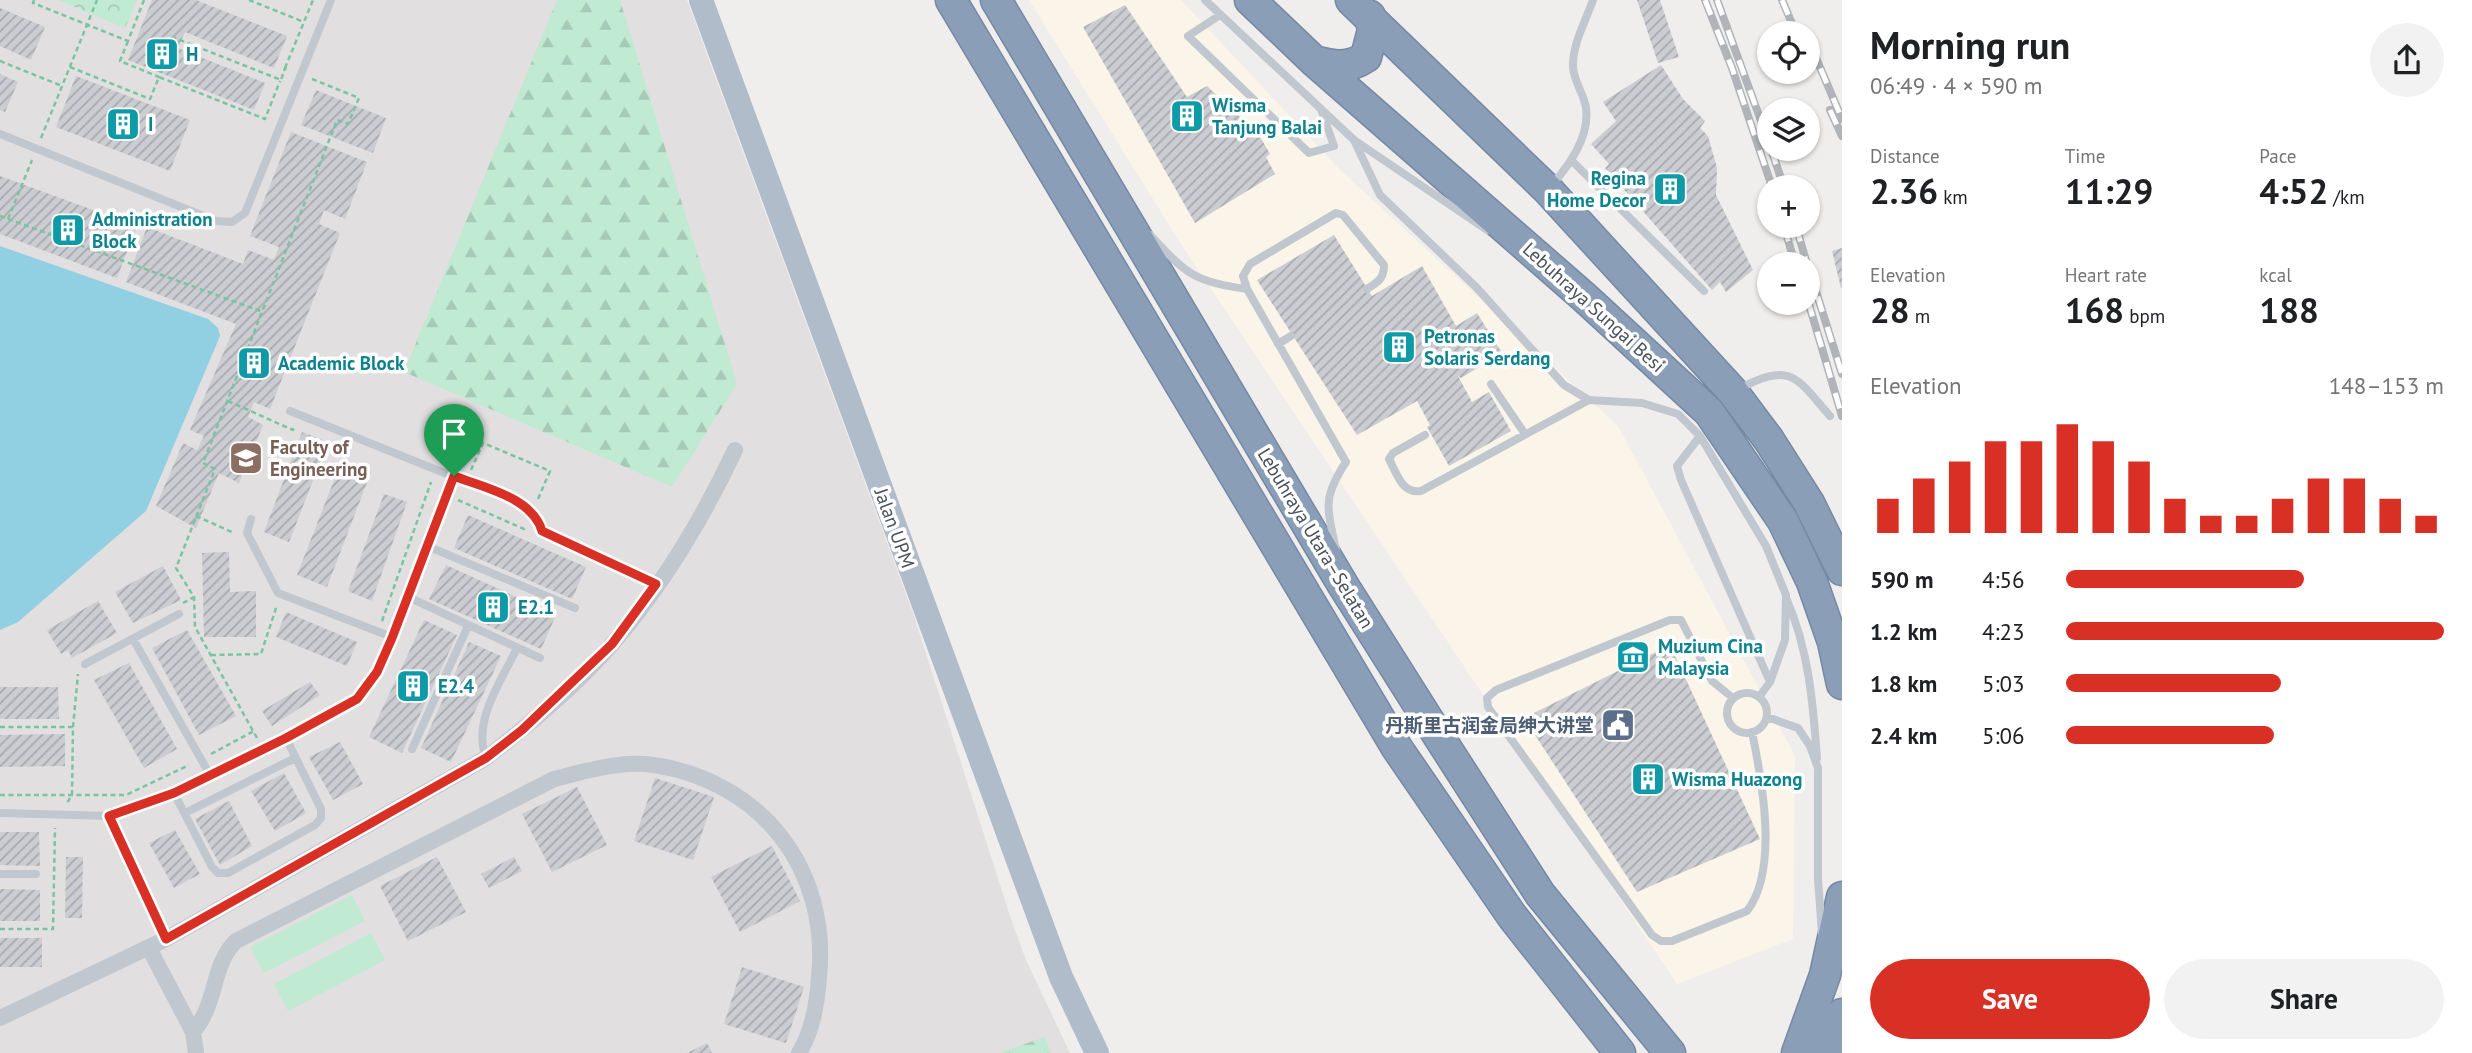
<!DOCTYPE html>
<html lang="en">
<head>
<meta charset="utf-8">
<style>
	body { margin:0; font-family:"PT Sans","Noto Sans SC",sans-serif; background:#f2f2f2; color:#202124; height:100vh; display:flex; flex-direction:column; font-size:26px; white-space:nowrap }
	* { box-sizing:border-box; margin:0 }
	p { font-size:23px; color:#757577 }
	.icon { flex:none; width:38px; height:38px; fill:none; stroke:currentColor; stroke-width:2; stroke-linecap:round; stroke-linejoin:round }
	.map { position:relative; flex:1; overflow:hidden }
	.panel { display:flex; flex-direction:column; background:#fff; width:630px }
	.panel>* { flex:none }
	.tools { position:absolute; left:1757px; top:21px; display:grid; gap:14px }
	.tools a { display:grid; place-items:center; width:63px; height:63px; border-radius:50%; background:#fff; box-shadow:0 2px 5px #0004; font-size:35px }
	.pin { position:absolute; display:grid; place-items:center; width:60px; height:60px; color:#fff; margin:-72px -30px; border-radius:50% 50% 50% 0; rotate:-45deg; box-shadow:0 0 7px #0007 }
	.pin .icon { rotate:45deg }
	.round { display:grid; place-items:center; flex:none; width:74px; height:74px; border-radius:37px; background:#f2f2f2 }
	.summary { display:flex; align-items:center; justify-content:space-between; height:119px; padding:0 28px }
	h1 { font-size:38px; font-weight:800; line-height:52px }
	.stats { display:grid; grid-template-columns:repeat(3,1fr); gap:10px; height:119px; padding:7px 28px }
	.stats div { display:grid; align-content:center }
	.stats b { font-size:35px; font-weight:800 }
	.stats small { font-size:19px; font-weight:400 }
	.stats p { font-size:19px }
	.chart { height:196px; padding:14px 28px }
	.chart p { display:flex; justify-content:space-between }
	.chart svg { width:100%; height:126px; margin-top:7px; stroke:#d93025; stroke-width:6 }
	.action { display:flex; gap:14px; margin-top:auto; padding:14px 28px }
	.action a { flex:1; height:80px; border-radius:42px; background:#d93025; color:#fff; font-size:28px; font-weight:800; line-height:80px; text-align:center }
	.action a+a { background:#f2f2f2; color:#202124 }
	ul { padding:0 28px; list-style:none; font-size:23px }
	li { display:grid; grid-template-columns:112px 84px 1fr; align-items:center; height:52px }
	li i { height:18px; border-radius:9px; background:#d93025 }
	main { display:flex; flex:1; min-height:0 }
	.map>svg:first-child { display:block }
</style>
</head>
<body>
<main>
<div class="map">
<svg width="1842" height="1053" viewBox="0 0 1842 1053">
	<defs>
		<pattern id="forest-firs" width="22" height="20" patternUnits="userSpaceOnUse" patternTransform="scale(1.75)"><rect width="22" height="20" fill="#c0ead1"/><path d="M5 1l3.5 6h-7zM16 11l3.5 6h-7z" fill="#a6cab6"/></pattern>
		<pattern id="park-crowns" width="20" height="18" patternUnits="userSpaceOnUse" patternTransform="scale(1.75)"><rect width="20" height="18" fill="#c0ead1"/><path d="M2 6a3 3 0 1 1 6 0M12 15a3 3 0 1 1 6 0" fill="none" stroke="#a6cab6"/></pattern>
		<pattern id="building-hatch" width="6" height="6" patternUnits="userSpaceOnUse" patternTransform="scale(1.75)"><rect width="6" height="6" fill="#cccdd2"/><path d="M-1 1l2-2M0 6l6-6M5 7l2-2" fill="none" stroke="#a8a9ad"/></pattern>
	</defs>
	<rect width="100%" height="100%" fill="#f0eeed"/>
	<!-- commercial -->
	<path fill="#faf5e8" d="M1029,0H1181L1339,169L1618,426L1795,756L1793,939L1677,984L1183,247Z"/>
	<!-- education -->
	<path fill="#e1dfdf" d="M0,0H687L914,616L1011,919L1026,960L1070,1053H0Z"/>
	<!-- grass -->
	<path fill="#c0ead1" d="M352,895L365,921L264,973L250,947Z
		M371,933L385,960L288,1011L274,984Z"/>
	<!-- forest -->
	<path fill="url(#forest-firs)" d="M557,0H620L737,384L672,487L404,372Z
		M1045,1037L1051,1053H999Z"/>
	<!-- park -->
	<path fill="url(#park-crowns)" d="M58,0H137L125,28Z"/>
	<!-- water -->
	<path fill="#91cfe3" d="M0,246L208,319L218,328L220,336L146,511L18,622L0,630Z"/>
	<!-- building -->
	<path fill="url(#building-hatch)" d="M152,0H196L287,36L274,68L185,32L178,48L265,83L254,110L128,60Z
		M1637,0H1660L1679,57L1658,63Z
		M1125,5L1187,97L1207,86L1259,135L1270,154L1266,157L1275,174L1195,223L1083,27Z
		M0,8L45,27L31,60L0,46Z
		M1661,65L1683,99L1705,121L1700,128L1708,136L1717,168L1716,195L1753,270L1726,292L1720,282L1712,290L1605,168L1609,164L1591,144L1616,121L1603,102Z
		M0,74L18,82L5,112L0,110Z
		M76,76L190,120L170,171L56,127Z
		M316,90L386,118L373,153L301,125Z
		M291,132L367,162L345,219L324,210L319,224L340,233L270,409L254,402L248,417L263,425L239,483L219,473L196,528L156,506L183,443L197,450L204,436L190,430L236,324L126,282L147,227L243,264L248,250L274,260L279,247L250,236Z
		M0,176L137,226L117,278L0,234Z
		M1334,235L1372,296L1422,266L1456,326L1477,313L1502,353L1461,378L1458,376L1472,402L1489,392L1511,431L1449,466L1427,427L1430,425L1417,401L1357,435L1257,280Z
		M1842,248V288H1841L1832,251Z
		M302,432L328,442L289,542L264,532Z
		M342,460L371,472L327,587L297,575Z
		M384,494L407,502L372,601L348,591Z
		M468,515L586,567L572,599L454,548Z
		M229,552L230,592L256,591V637H204L202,553Z
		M446,565L556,615L541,649L429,599Z
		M163,566L181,600L133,623L115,592Z
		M98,601L117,633L72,658L68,650L61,654L47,630Z
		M286,612L357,642L347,666L276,637Z
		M424,620L457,635L402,753L369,737Z
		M187,630L236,716L199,735L152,648Z
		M469,642L501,656L451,762L421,748Z
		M1670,645L1760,839L1637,892L1524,718Z
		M129,663L177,749L144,768L94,680Z
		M310,682L320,695L272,726L262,711Z
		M0,687H58L59,719H0Z
		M65,734V766L0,767V735Z
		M340,742L363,784L333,800L309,757Z
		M284,773L306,813L275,831L251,791Z
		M655,778L714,797L693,860L634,841Z
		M577,787L607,845L552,872L522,814Z
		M229,801L252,846L220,865L195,819Z
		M175,830L200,874L174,888L149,843Z
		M0,832H39L40,866L0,865Z
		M772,846L800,901L740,932L711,877Z
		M66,857H83L82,918H65Z
		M437,857L466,912L408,941L380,886Z
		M514,857L522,871L489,888L481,874Z
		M0,889L40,890V921H0Z
		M0,938H42V967H0Z
		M742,967L804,987L786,1043L724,1024Z
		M707,1043L712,1053H687Z"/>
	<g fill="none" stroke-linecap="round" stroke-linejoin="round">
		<!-- motorway casing -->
		<g stroke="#7589a3" stroke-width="33">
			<path id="motorway" d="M951,0L1397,748L1512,916L1620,1053
				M996,0L1343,585L1432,726L1540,894L1670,1053
				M1250,0L1314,61L1584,297L1709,412L1783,521L1812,582L1833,642L1842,684
				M1351,0L1547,189L1733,392L1769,440L1809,503L1842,570
				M1314,61C1334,66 1348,69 1366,57L1373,30L1370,16
				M1797,1053L1825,975L1842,897
				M1828,1053L1842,1014"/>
		</g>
		<!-- path -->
		<path stroke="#7bc4a3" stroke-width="2.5" stroke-dasharray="5 3.5" stroke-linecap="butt" d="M34,0L33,3L128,41L144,0
			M249,0L304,22
			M128,41L120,61L159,77L175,38L281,80L285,68L290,70
			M0,61L62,86
			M70,67L150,99L159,77L265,119L280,81
			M285,68L313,0
			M41,138L97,0
			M0,216L263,312
			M8,219L32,160
			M228,401L293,430L295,425
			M471,470L483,443L550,471L538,499
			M458,500L524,529L526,525
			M196,516L234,533
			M183,603L194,597
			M382,621L431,482
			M211,655L261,654L277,605
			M0,727H73L72,795L67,803
			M73,727L78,674
			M257,738L195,627L194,597L176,568L215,469L203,463L337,120L348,124L359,98L312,79
			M211,754L254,731
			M0,795H126L189,765
			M0,929H53L55,828"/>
		<!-- service -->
		<path stroke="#c0c7ce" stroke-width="8" d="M1205,0L1354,140L1487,230
			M1220,15L1188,36L1309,153L1334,146L1322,112
			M0,134L216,221L232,222L245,213L331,0
			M1354,140L1380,195L1477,288L1564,385L1589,400L1642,403L1678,414L1700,436L1766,546L1786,595L1785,640L1770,682L1759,697
			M1573,162L1704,291
			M1552,185C1569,165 1590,137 1586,108C1584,94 1574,82 1573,67C1572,45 1586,20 1593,0
			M1150,235C1186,273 1193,282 1247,289
			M1278,344L1291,336
			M1491,384L1525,434
			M1739,389C1791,361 1796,377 1830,416
			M290,411L524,505L538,520L542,531L656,584
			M1425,435L1393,453L1389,459C1397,474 1402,494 1421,491L1589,400
			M1700,436L1677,466L1681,480L1770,682
			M251,519L247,533L278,593L392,637
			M427,546L575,608
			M1336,551C1328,508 1321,500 1346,462L1247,289L1243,276L1250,264L1336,213L1343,215L1384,265C1384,279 1378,282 1367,289
			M408,597L540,658
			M1787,600C1809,651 1813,703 1817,758
			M133,639L210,775
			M85,664L179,614
			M1727 713a20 20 0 1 1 40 0a20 20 0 1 1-40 0Z
			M1733,698L1712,681L1681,620H1670L1496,690L1487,698L1488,707L1652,935L1661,941H1672L1747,911C1779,870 1762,780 1752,732
			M1767,717L1798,728L1810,746L1818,768V879L1822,934
			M412,749L468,626
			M486,758C472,721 501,682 517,648
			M174,793L212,867L218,873H228L315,825L321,818V809L286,738
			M0,813L109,816L137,809L286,738L357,699L377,672L392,637L454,476
			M185,813L295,758
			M109,816L166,939
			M0,874H36"/>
		<!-- minor -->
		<path stroke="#c0c7ce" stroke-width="16" d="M149,948L193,1032L196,1053
			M0,1018L166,939L486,758C530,724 576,686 613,643C662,586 703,518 735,450
			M193,1032C218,1003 211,965 236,941L554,779C586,771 621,760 654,765C761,781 830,869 819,977C817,1003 813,1030 799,1053"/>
		<!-- primary -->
		<path stroke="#b0bcca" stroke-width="24" d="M701,0L1061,977L1097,1053"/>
		<!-- motorway -->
		<use href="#motorway" stroke="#8a9eb8" stroke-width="30"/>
		<!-- rail casing -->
		<g stroke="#b0b3b7" stroke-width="8">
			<path id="rail" d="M1705,0L1732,68L1772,187
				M1717,0L1769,143
				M1782,0L1796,33
				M1808,39L1842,119
				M1830,110L1842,136
				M1771,149L1784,187
				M1784,226L1795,264
				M1796,226L1807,264
				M1808,266L1842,374
				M1808,301L1842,416"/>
		</g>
		<!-- rail -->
		<use href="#rail" stroke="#fff" stroke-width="5" stroke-dasharray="16" stroke-linecap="butt"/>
	</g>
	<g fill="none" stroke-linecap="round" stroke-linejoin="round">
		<!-- route casing -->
		<g stroke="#fff" stroke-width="14">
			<path id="route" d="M454,476C484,488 532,497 542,531L656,584L612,644L522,730L486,758L166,939L109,816L174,793L286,738L357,699L377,672L392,638Z"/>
		</g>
		<!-- route -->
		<use href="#route" stroke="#d93025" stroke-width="9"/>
	</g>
	<!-- icons -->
	<defs>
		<g id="building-square" transform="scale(1.75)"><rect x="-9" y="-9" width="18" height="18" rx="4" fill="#0f9aa8" stroke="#fff"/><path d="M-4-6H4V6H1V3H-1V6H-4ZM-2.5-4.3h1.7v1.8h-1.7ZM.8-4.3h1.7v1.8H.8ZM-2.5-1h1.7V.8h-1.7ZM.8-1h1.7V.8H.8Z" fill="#fff"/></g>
		<g id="university-square" transform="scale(1.75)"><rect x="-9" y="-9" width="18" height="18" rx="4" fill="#8d6e63" stroke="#fff"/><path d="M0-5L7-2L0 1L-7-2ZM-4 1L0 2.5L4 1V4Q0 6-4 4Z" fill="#fff"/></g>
		<g id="museum-square" transform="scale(1.75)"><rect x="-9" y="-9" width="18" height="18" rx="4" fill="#0f9aa8" stroke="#fff"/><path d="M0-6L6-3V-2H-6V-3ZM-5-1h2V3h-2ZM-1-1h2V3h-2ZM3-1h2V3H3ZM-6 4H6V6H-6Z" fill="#fff"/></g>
		<g id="civic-square" transform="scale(1.75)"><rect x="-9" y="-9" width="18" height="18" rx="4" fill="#5c6f8a" stroke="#fff"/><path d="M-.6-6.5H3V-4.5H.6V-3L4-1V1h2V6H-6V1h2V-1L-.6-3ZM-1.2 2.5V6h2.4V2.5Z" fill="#fff"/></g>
	</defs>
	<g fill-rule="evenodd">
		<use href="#building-square" x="162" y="54"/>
		<use href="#building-square" x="1187" y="116"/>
		<use href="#building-square" x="123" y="124"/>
		<use href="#building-square" x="1670" y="189"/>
		<use href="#building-square" x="68" y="230"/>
		<use href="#building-square" x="1399" y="347"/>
		<use href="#building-square" x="254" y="363"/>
		<use href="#university-square" x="246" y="458"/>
		<use href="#building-square" x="493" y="607"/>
		<use href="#museum-square" x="1633" y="657"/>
		<use href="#building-square" x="413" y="686"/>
		<use href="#civic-square" x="1618" y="725"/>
		<use href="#building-square" x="1648" y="779"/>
	</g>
	<g text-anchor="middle" stroke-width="7" stroke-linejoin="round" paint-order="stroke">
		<!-- culture labels -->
		<g font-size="19" font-weight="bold" fill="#0d838f" stroke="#fff" text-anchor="start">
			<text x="186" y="61">H</text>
			<text x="1212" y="112">Wisma<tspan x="1212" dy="22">Tanjung Balai</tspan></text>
			<text x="148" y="131">I</text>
			<text x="1646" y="185" text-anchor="end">Regina<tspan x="1646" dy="22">Home Decor</tspan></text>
			<text x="92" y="226">Administration<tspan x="92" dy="22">Block</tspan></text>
			<text x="1424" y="343">Petronas<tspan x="1424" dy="22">Solaris Serdang</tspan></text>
			<text x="278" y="370">Academic Block</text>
			<text x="518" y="614">E2.1</text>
			<text x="1658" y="653">Muzium Cina<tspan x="1658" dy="22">Malaysia</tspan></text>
			<text x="438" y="693">E2.4</text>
			<text x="1672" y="786">Wisma Huazong</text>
		</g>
		<!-- street labels -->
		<g font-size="19" fill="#485059" stroke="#fff">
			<text transform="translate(1594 307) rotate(42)" y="7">Lebuhraya Sungai Besi</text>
			<text transform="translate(895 528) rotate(70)" y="7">Jalan UPM</text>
			<text transform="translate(1316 538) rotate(59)" y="7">Lebuhraya Utara–Selatan</text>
		</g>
		<!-- education labels -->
		<g font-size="19" font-weight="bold" fill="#785e54" stroke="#fff" text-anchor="start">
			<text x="270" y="454">Faculty of<tspan x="270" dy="22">Engineering</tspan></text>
		</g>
		<!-- service labels -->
		<g font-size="19" font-weight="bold" fill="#4e5e75" stroke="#fff" text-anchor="end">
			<text x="1594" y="732">丹斯里古润金局绅大讲堂</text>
		</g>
	</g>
</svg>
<div class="tools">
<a><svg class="icon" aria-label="locate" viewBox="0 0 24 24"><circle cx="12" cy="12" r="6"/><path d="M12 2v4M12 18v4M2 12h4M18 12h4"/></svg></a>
<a><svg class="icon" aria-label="layers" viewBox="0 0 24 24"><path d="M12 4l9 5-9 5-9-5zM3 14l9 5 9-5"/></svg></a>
<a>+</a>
<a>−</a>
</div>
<div class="pin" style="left:454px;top:476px;background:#1e9e55"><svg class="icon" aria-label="arrive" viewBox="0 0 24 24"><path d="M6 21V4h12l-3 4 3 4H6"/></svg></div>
</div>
<section class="panel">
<div class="summary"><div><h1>Morning run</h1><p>06:49 · 4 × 590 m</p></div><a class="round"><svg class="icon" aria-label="share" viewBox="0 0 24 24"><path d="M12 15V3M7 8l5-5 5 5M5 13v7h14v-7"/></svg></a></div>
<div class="stats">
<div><p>Distance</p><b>2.36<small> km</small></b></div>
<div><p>Time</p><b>11:29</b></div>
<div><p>Pace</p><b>4:52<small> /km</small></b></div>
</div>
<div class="stats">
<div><p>Elevation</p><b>28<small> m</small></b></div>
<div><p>Heart rate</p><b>168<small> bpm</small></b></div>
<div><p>kcal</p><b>188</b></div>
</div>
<div class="chart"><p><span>Elevation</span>148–153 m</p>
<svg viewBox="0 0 160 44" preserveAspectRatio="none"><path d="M5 44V32M15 44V25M25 44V19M35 44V12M45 44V12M55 44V6M65 44V12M75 44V19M85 44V32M95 44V38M105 44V38M115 44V32M125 44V25M135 44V25M145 44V32M155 44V38"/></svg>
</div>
<ul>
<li><b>590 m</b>4:56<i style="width:63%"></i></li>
<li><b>1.2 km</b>4:23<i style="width:100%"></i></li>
<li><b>1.8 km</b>5:03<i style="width:57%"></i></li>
<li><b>2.4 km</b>5:06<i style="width:55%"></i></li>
</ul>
<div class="action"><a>Save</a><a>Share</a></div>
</section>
</main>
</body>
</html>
